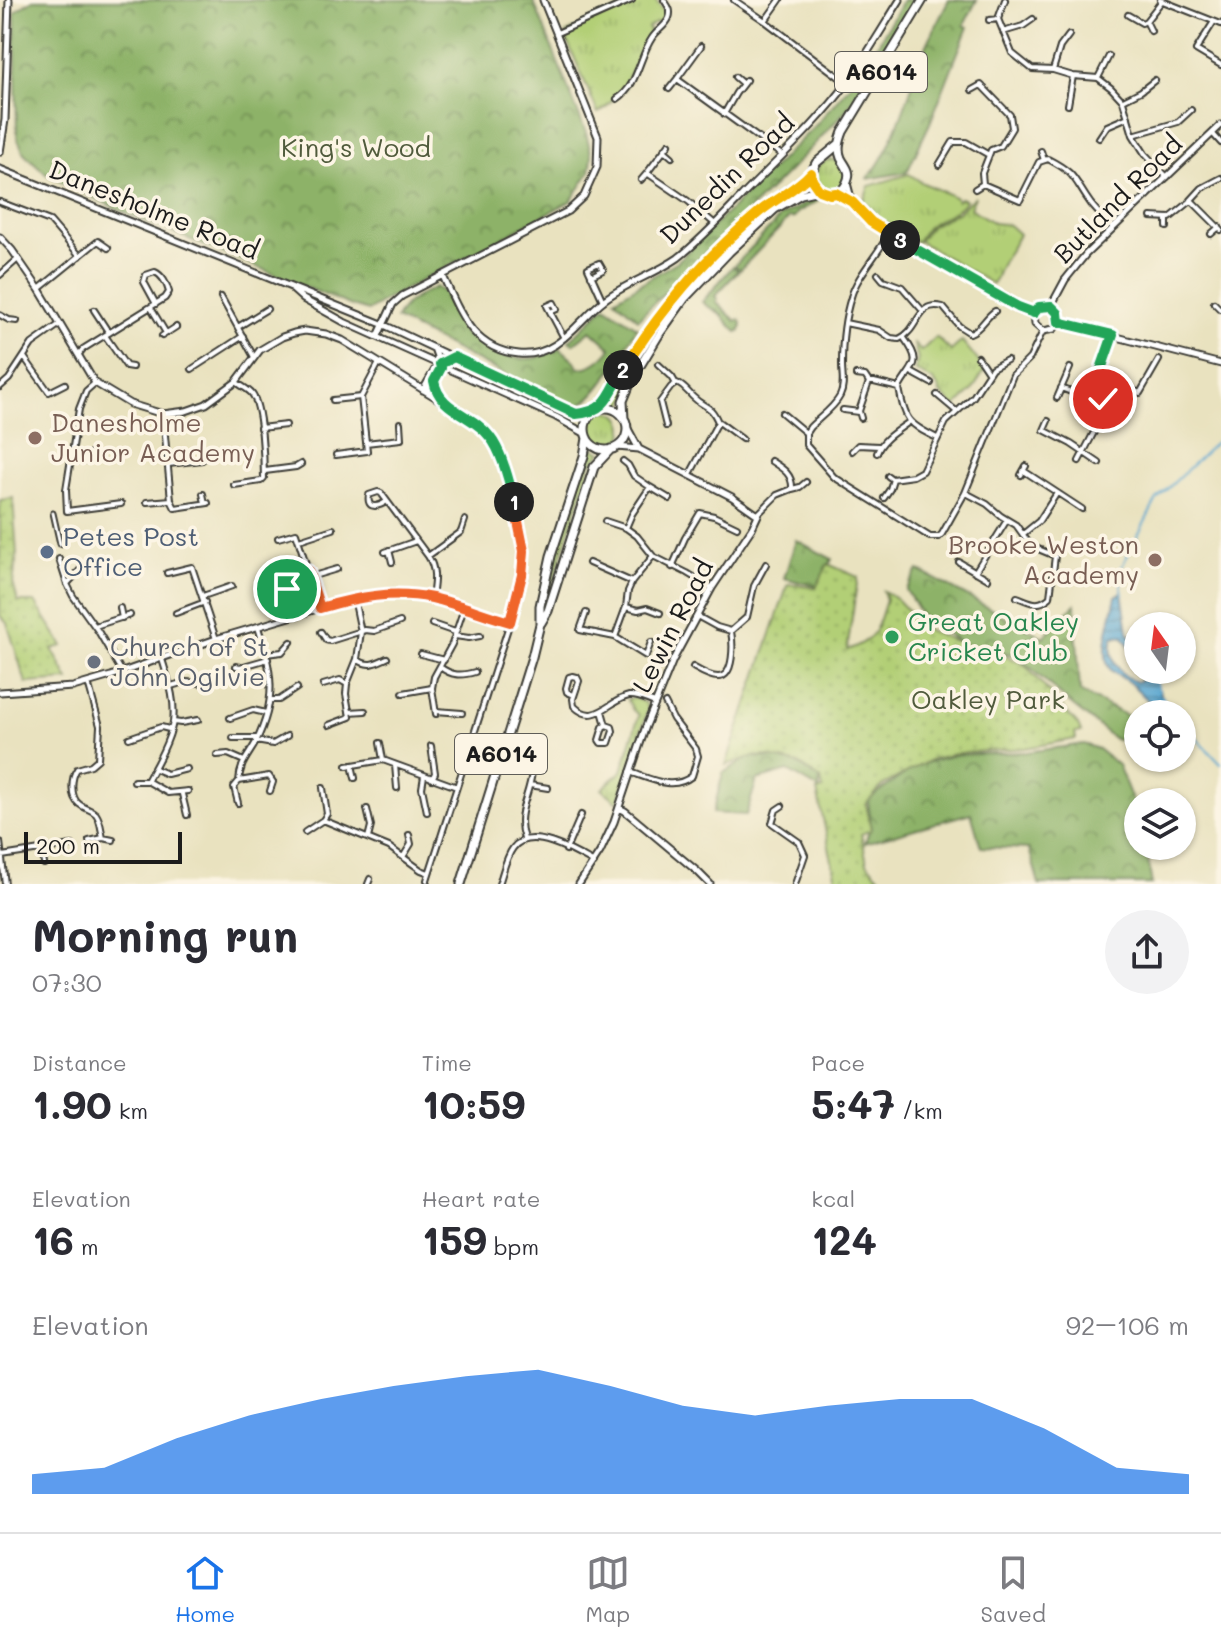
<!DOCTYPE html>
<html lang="en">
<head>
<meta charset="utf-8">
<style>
	body { margin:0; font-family:Mali,sans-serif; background:#f2f2f3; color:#2b2b33; height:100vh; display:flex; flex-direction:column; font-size:30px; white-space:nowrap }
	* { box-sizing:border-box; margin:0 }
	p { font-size:26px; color:#7c7c81 }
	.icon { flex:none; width:44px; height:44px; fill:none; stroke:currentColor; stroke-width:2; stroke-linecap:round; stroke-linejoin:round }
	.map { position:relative; height:884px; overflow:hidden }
	.drawer { display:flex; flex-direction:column; background:#fff; flex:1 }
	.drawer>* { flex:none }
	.needle { width:52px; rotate:346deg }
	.fabs { position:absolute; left:1124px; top:612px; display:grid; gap:16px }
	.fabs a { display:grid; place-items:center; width:72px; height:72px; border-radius:50%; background:#fff; box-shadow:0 2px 6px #0004; font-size:40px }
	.scale { position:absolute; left:24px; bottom:20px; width:158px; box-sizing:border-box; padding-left:8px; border:4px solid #1c1c1c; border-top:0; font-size:22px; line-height:28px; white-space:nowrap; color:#1c1c1c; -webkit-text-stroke:6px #fcf5e5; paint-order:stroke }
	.pin { position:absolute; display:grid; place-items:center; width:68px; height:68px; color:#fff; margin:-34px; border:4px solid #fff; border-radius:50%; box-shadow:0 2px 8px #0007 }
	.km { position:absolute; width:40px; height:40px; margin:-20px; border-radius:50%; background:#222; color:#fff; font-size:22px; line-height:40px; text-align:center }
	.round { display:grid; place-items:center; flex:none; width:84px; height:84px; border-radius:42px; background:#f2f2f3 }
	.headline { display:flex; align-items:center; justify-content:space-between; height:136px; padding:0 32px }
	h1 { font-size:44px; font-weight:700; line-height:60px }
	.figures { display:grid; grid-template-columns:repeat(3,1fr); gap:12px; height:136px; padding:8px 32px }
	.figures div { display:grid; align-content:center }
	.figures b { font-size:40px; font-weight:700 }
	.figures small { font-size:22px; font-weight:400 }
	.figures p { font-size:22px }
	.chart { height:224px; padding:16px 32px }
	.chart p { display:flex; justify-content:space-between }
	.chart svg { width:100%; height:144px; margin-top:8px; fill:#1a73e8; opacity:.7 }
	.tabs { display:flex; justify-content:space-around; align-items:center; height:112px; border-top:2px solid #e1e1e2; background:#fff; font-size:22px; color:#7c7c81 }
	.tabs a { display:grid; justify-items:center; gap:4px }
	.tabs .current { color:#1a73e8 }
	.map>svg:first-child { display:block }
</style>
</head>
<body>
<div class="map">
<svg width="1221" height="884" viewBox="0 0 1221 884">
	<defs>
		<pattern id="grass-tufts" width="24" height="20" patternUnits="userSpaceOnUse" patternTransform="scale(2)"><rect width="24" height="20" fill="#b2cf76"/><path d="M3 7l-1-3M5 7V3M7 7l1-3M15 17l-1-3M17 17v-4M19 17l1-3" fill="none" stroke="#98b166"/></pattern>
		<pattern id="forest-crowns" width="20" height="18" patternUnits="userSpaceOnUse" patternTransform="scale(2)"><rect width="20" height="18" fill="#8db267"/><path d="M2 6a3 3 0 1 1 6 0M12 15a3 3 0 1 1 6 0" fill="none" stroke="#729054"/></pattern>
		<pattern id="park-dots" width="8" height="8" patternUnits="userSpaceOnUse" patternTransform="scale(2)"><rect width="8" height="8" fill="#b2cf76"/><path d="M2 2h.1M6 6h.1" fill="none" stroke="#98b166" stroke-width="1.8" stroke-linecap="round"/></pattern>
		<pattern id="water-rules" width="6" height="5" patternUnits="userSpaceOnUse" patternTransform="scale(2)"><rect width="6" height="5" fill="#56a5d0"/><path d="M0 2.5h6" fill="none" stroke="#4686a8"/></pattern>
	</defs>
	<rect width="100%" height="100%" fill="#fcf5e5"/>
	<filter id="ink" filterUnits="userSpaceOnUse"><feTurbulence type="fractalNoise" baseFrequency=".0125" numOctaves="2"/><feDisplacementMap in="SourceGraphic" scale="16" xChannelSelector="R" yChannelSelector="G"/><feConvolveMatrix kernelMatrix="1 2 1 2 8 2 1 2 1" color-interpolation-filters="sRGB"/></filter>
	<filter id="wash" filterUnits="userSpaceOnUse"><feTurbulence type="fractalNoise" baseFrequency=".006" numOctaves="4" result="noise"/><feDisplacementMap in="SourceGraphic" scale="32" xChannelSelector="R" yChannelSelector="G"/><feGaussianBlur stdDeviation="1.8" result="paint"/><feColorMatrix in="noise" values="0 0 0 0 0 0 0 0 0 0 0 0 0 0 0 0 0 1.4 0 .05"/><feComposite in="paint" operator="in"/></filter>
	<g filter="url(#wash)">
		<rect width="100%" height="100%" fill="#e9e2bf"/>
		<!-- grass -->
		<path fill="url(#grass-tufts)" stroke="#677649" stroke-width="2" d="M639,0H655L666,14L659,24L657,22L648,28L651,33L628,78L625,89C612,97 611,106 598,113L566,38L567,33Z
			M816 175a15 15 0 1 1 30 0a15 15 0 1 1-30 0Z
			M909,174L923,183L955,197L957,201L960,198L966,200C951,221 932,213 917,242L901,231V228L899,227L897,229L878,218L862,199H864L869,186Z
			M975,196L970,208L994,223L1009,225L1019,234C1014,246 1006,254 1001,265C997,272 997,278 992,284L919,241L931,226L958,212Z
			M650,333L654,336L621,410L612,405L606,406Z
			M936,337L951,351L962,341L985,369L972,391L955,407L940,393L938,387L933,381L915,370L918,359L914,344L921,351Z
			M588 429a18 18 0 1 1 36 0a18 18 0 1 1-36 0Z
			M589,446L602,452L591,464L542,617C551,558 571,503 589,446Z
			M634,698L646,703L648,709L618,802L602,789L622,771L639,715L633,710L627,699Z"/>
		<!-- forest -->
		<path fill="url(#forest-crowns)" stroke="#546742" stroke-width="2" d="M33,0H533L586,133L592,157L590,172L571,201L385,300L368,311L352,306L128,214L77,190L46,174L24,153L17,137L15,11Z
			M903,0H915L877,70L842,115L788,172L638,319L615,299L678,261L815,126L865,67Z
			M949,0H977L964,25L968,27L930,123L907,172L868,179L867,178C890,158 911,88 922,57C930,37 939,19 949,0Z
			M816,197L818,201L798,212L793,219L790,217L740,270L735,265L781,216Z
			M733,266L738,271L715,296L718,299L716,302L736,321L739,319L742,323L741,330L737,332C731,327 726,319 719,313C713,308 708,308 702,302Z
			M436,287L445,293L453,316L464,334L482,342L498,355L523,359L536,358L560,348L575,361L578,368C593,368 603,359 611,348L591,330L573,344L569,341L605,306L637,327C627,345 598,399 579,405C575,407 570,406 566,406L396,319C404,301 419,296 436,287Z
			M796,540L832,559L820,587L784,578Z
			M918,570L1043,637L1075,604L1080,692L1138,721V740H1116L1073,706L1016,655L964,645L923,618L906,590Z
			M1084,744L1098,749L1118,765L1138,815V846H1145L1152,884H1039L1029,849L981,847L971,813L865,843L871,825L868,800L917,765L955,755L1027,752Z
			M750,757L790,759L820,779L819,789L788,771L757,780L746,815L713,813L723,773Z"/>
		<!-- park -->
		<path fill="url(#park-dots)" stroke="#677649" stroke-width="2" d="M13,498L17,555L13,583L18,602H35L63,646L52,649L69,680L26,683L7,623L0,616V500Z
			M828,564L858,577L847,650C877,640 877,628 886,600L883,591L897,599L925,629L962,644L995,650L1025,665L1078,725L1081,732L1075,733L1076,739L1025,748L959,753L932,759L883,785L866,804L871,830L861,834L867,863L886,884H837L817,791L823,789L821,779L799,764L766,756L751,757L726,765L788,584L816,588Z"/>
		<!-- water -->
		<path fill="url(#water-rules)" stroke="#396076" stroke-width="2" d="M1122,592L1128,631L1138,650V659L1123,637L1117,636L1113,638C1107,657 1119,674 1136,682L1145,679V670H1149L1167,706L1161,710C1149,704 1142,693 1132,685C1126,679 1117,676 1111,670C1098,657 1113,613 1116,596Z"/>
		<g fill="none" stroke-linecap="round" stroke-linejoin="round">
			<!-- stream -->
			<path stroke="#56a5d0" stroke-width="2" d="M1123,595L1119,572L1157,499L1221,437
				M1133,640L1138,650
				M1149,670L1159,690
				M1162,696L1169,709L1174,714
				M1182,723L1221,764"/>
		</g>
	</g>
	<g filter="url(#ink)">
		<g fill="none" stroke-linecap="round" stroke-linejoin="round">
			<!-- pedestrian casing -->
			<g stroke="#3b3a34" stroke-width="7">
				<path id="pedestrian" d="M53,513L60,544"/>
			</g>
			<!-- minor casing -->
			<g stroke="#3b3a34" stroke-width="8">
				<path id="minor" d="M734,0L765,21L847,83
					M1005,0L998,19L1012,53L1032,69L1053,70L1073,76L1098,78L1111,88L1123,101L1133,135L1145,154L1167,177
					M1160,0L1221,24
					M1128,15L1142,23L1146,21L1161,2
					M989,20L998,19
					M765,21L780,0
					M1146,21L1151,31
					M1213,23L1196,50L1221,65
					M1003,32L1023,26L1033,19
					M557,33L632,0
					M701,46L677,79L782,155
					M1053,70L1060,47L1069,35
					M735,77L743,84
					M1098,78L1109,56
					M669,89L677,79
					M972,90L981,85L1010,115L1012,128L1001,146L991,150L982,173L983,184L1020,200L1039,162L1048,159C1077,174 1073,179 1091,204C1098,213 1106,220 1113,228
					M617,99C638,86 639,57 652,38C657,30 666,26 669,18C672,10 668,6 664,0
					M1123,100L1141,91L1155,80
					M1068,105L1073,76
					M724,114L736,93L746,80
					M1213,134L1221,143
					M1133,135L1178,122L1191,110
					M1099,138L1107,126L1128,117
					M669,144L647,173L688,201L715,224
					M664,150L672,157
					M1041,151L1044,160
					M939,165L953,142H966L989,155
					M1221,178L1202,188L1191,200L1221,230
					M641,180L647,173
					M975,189L983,184
					M0,202L50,221L80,256
					M1151,217L1170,218L1191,201
					M1167,218V227
					M889,233C878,255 857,275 851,297C844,319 842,343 842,365C842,376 845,386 840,396C834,408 819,418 810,427L806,433V445L834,477L930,537H939L942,534L965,493L1013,375L1030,358L1043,331
					M1211,234L1219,227
					M878,274L883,280L902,287L922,310
					M0,275L18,259
					M591,276L603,270L599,263L588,268L603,301
					M39,289L98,241L108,248
					M221,297L254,357
					M1214,303L1220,309
					M151,308L166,333
					M94,310L109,333
					M550,312L557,309L554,303L547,306L564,338
					M0,315L9,320L17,321
					M845,323L879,330L891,338L899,339C920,330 916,300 943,307L959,326L970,333C982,329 985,317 995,311
					M238,327L267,309
					M162,336L176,327
					M106,337L126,366L132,367
					M79,354L83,349L165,298L169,292C167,284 162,275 155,272L146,275L144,282L156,304
					M24,357L49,392L65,384
					M978,357L988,372
					M658,364L672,377L676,384
					M1101,368C1116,374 1124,388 1140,393L1159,360
					M192,369L243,336
					M911,372L931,383
					M856,375L865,376L869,382
					M95,383L86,391L79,409L66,490L67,511L121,504
					M0,387L9,379L32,344L60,324
					M899,388C905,420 908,424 937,438
					M1061,388L1086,398L1103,399
					M937,395L956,411
					M1057,398L1070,368
					M333,400L361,397
					M843,410L859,412
					M782,413L806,433
					M163,414L171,500L175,508L208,503
					M861,418L859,411L869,382H874L899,388C912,364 924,365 904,338
					M1048,421L1044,430L1071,444L1099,463
					M719,422L742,439
					M666,426L660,402L671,387L677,383C685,387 687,391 693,397C705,409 710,403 718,422L690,474
					M260,428L286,425
					M366,443L401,439L400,423
					M852,451L858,445L879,446
					M877,453C882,439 897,431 909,422
					M336,455L367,451L361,397L379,363
					M71,461L92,460L91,453
					M623,461L628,465L634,476L650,487
					M1079,461L1104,413L1100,372L1113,336
					M169,464L202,460
					M265,471L296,467L301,464
					M1024,471L1082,509
					M1021,475L1026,466
					M888,476L892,479L913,476L922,471L946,422L973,397L992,368L1007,360
					M234,485L261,481L264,478C264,461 262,406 252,394C248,389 241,386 236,382
					M792,489L800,487L806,482
					M966,493L987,504L1001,516L1016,525L1031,546L1055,556L1050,597C1038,608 1031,602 1017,597
					M203,494L205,503
					M884,498L890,489L893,479
					M387,501C379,507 366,510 369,495L378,492L381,493L428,556C437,570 434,583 432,598
					M147,502L171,500
					M758,514L777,495L792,489C793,474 782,468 771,461
					M605,521L626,528L637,536L653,556L687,573L712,588
					M626,528L632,514L650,487L670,499
					M1023,534L1039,521L1057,493
					M278,538L296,533L320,607
					M299,540L333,529
					M389,550L392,562
					M385,552L416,541
					M428,556L461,532L465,520
					M59,559L67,584L73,596L98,631L122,672
					M959,562L988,579
					M589,563L632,582
					M672,567L685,538L700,513L714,516L737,527
					M975,572L1007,520
					M167,573L192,567L216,639
					M310,577L337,569
					M285,579L287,589
					M278,581L308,571
					M67,584L82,568
					M203,596L232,586
					M626,607L638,610L647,608L660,613
					M120,608L122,618
					M176,613L205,602
					M586,613L580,630L615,637L646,656L651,642
					M697,616L717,627L731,631
					M432,624L455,632
					M95,626L130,615
					M321,632L326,640L330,641L365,630L374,631L400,622
					M455,636L469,638L480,636
					M615,637L626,607L628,591L632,582L653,556
					M266,654L282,652L291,642
					M421,654L444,660
					M162,659C168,679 176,700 173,722C169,742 157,763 147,781L168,793L188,791
					M357,659C368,668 376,663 387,658
					M236,666L240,667L268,659
					M440,667C452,676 461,676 475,672
					M693,667C700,671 710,677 718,677C735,677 733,642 731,631L747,617L754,586L766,564
					M88,683L100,726L98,759L91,765L77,769C71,778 70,797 79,804C85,809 91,809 96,814C101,821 101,830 103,838
					M323,685L340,680L347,684
					M171,686L185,682L203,683
					M403,693L432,688
					M574,695L567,692L566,688L569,677L573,676L577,677L579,681L573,699L574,706C595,727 609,700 629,696C638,695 646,700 655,703
					M271,700H279L297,688
					M436,711L462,713
					M602,711L606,725L612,727L613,731L609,743H601L599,740L603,727L606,725
					M349,712L365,711
					M436,714L432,688L434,677L452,644L464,608
					M230,718L253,710L266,713
					M173,722L181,723L198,720
					M329,725L350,717L346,694L347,684L357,659L361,632L354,598
					M129,738L161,727L169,729
					M233,738H257
					M256,741L273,744L287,736
					M380,743L383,760
					M431,746L435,773L432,779
					M217,755L228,754L244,761
					M352,765L355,778
					M395,765L397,788
					M347,766L383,760L457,787
					M155,769L167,774L187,769
					M630,772C651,779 673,791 692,776L698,756L696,749L673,719L665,703
					M424,776L422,788L427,812
					M134,781H147
					M239,781C240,763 248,757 256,742C278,696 272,673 258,627
					M530,785L548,788
					M182,794L187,815
					M238,803L234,787L239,781L269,776L273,782L270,791
					M782,806L776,810L772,823L799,842L805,855L795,884
					M367,809L371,826L368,838
					M323,820L389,847L421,870L429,873
					M305,832L323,820L327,814L323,788
					M524,839C515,813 529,798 532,772
					M89,841L103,838L113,840
					M0,842L5,884
					M42,850L44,864
					M566,850L581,815
					M2,856L72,845
					M403,857L411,844L409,835
					M427,880L510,622
					M368,884L370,879
					M499,884C503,873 506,857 513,848C530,825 575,852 594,863"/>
			</g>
			<!-- tertiary casing -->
			<g stroke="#3b3a34" stroke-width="9">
				<path id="tertiary" d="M0,152L5,120L9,0
					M0,169L382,324L569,412L576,414L593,413
					M847,183L852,202
					M836,193L852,202L866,218L882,229L1007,302L1034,313
					M0,237L12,250L39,289L95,383L130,404L163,414L186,411L206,404L236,382L260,350L282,337L294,333L305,331L326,334L342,340L360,351L471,419L491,438L508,477L523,538L524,551L522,575L510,622L431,597L390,594L354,598L216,639L111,676L73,687L0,692
					M443,276C460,313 473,350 519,354C558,358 578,320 604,300C626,283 655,274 678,258C702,239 723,216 744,194C779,158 818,123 848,82C866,56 883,27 900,0
					M293,290L303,299L344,322L556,417L586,434
					M1051,306L1065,280L1086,254L1221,125
					M1051,306L1058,313L1059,321
					M1034,313L1035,324L1043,331L1054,329L1059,322
					M1034,313L1043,306H1051
					M1059,322L1221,364
					M378,336L393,304L402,296L568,211L584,196L597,167L598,137L543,0
					M423,390L437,366L453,357
					M427,392L441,368L434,348
					M627,427L639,449
					M619,808L625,811L698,872L710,884
					M579,884L600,852L614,822L646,726L673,660L712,588L752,528L758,515L732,497L639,449L617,447"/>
			</g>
			<!-- primary casing -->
			<g stroke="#3b3a34" stroke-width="11">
				<path id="primary" d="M811,173C813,194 839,203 847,182C852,171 845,166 841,158C837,149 840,140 843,132L923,0
					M585 429a21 21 0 1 1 42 0a21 21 0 1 1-42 0Z
					M596,411L610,394L622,372L649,330L689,282L754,216L781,195L803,182L811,173L816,163L839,144
					M624,419L623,401L632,379L660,333L685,298L729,252L775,209L801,194L819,190
					M541,623L548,611L594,467L611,449
					M461,884L532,657L540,624V606L551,556L584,456L587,438"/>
			</g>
			<!-- pedestrian -->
			<use href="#pedestrian" stroke="#fff" stroke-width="3"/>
			<!-- minor -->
			<use href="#minor" stroke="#fff" stroke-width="4"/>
			<!-- tertiary -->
			<use href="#tertiary" stroke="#fff" stroke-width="5"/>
			<!-- primary -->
			<use href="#primary" stroke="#fff" stroke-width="7"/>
		</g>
	</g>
	<g fill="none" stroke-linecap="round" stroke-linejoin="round" filter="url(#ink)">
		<!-- split-1 casing -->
		<g stroke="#fff" stroke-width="16">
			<path id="split-1" d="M287,589L285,579L308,571L320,608C357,597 393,590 432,598C459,604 484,615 510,622L522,575L524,551L514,502"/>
		</g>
		<!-- split-2 casing -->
		<g stroke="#fff" stroke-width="16">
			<path id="split-2" d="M514,502C510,484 502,452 490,437C473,414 439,411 434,381L441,368L440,364L454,357L576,414C607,412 609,394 623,370"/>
		</g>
		<!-- split-3 casing -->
		<g stroke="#fff" stroke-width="16">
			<path id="split-3" d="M623,370C659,312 705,258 757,214C774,199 796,190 811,173L812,180L819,190L830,194L836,193L852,202L871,222L900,240"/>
		</g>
		<!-- split-4 casing -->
		<g stroke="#fff" stroke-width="16">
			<path id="split-4" d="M900,240L1018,307L1034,313L1039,307L1051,306L1058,313L1059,322L1113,335L1100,372L1103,399"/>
		</g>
		<!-- split-1 -->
		<use href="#split-1" stroke="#f0652b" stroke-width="10"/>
		<!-- split-2 -->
		<use href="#split-2" stroke="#22a559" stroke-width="10"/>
		<!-- split-3 -->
		<use href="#split-3" stroke="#f5b400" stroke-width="10"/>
		<!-- split-4 -->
		<use href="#split-4" stroke="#22a559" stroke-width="10"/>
	</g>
	<!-- markers -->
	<g fill="#8d6e63" stroke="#fcf5e5" stroke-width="3">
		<circle cx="35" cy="438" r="8"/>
		<circle cx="1155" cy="560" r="8"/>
	</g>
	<circle fill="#5c6f8a" stroke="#fcf5e5" stroke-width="3" cx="47" cy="552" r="8"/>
	<circle fill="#2e9e5b" stroke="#fcf5e5" stroke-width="3" cx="892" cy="637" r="8"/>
	<circle fill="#6b7280" stroke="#fcf5e5" stroke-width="3" cx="94" cy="662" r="8"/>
	<g text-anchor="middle" stroke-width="7" stroke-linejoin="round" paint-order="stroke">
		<!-- shield labels -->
		<g fill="#fcf5e5" stroke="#5f5d58" stroke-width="2">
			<rect x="835" y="52" width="92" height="40" rx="6"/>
			<rect x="455" y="734" width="92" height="40" rx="6"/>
		</g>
		<g font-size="24" font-weight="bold" fill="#1c1c1c">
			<text x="881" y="80">A6014</text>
			<text x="501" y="762">A6014</text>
		</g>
		<!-- park labels -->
		<g font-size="26" fill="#505b3c" stroke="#fcf5e5">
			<text x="356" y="157">King's Wood</text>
			<text x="988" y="709">Oakley Park</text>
		</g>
		<!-- street labels -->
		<g font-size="26" fill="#1c1c1c" stroke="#fcf5e5">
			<text transform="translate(727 179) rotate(-44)" y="9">Dunedin Road</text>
			<text transform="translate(1118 199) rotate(-45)" y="9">Butland Road</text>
			<text transform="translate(154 210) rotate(22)" y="9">Danesholme Road</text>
			<text transform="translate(673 626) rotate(-63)" y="9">Lewin Road</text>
		</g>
		<!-- education labels -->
		<g font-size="26" fill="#785e54" stroke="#fcf5e5" text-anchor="start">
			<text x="51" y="432">Danesholme<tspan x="51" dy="30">Junior Academy</tspan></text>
			<text x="1139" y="554" text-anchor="end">Brooke Weston<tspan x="1139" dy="30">Academy</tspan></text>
		</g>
		<!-- service labels -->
		<g font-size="26" fill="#4e5e75" stroke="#fcf5e5" text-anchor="start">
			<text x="63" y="546">Petes Post<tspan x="63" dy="30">Office</tspan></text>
		</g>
		<!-- leisure labels -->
		<g font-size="26" fill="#27864d" stroke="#fcf5e5" text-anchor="start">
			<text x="908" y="631">Great Oakley<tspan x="908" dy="30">Cricket Club</tspan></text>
		</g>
		<!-- worship labels -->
		<g font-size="26" fill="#5b616d" stroke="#fcf5e5" text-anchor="start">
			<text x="110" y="656">Church of St<tspan x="110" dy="30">John Ogilvie</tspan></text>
		</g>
	</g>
</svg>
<div class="fabs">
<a><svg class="needle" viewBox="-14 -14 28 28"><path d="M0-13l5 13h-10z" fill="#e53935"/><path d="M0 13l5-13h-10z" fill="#7c7c81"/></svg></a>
<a><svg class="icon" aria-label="locate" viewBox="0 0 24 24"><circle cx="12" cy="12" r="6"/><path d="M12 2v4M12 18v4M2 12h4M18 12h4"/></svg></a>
<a><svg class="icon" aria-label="layers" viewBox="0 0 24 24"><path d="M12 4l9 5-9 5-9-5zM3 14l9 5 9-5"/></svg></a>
</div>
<div class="scale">200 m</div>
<div class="pin" style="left:287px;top:589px;background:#1e9e55"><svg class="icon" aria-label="arrive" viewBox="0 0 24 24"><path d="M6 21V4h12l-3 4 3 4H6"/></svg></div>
<div class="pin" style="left:1103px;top:399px;background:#d93025"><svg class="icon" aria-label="check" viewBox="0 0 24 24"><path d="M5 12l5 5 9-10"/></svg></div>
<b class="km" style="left:514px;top:502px">1</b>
<b class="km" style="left:623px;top:370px">2</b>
<b class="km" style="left:900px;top:240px">3</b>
</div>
<section class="drawer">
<div class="headline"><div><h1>Morning run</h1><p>07:30</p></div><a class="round"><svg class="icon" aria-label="share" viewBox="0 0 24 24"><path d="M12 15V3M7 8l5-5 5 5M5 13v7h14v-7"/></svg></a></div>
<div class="figures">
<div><p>Distance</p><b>1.90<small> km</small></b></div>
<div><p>Time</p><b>10:59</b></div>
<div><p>Pace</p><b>5:47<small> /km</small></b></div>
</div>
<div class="figures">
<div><p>Elevation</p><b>16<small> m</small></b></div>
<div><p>Heart rate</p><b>159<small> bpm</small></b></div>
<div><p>kcal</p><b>124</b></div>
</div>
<div class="chart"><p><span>Elevation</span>92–106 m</p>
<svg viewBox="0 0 160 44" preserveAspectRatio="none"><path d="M0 44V38L10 36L20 27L30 20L40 15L50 11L60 8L70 6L80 11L90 17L100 20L110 17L120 15L130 15L140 24L150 36L160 38V44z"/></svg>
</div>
</section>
<nav class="tabs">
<a class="current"><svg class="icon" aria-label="home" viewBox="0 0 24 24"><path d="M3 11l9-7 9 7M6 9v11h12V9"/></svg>Home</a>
<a><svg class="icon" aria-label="map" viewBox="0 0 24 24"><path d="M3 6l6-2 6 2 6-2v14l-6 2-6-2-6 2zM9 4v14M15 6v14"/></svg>Map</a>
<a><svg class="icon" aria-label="saved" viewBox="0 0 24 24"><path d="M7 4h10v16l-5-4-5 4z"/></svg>Saved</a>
</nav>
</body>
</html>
